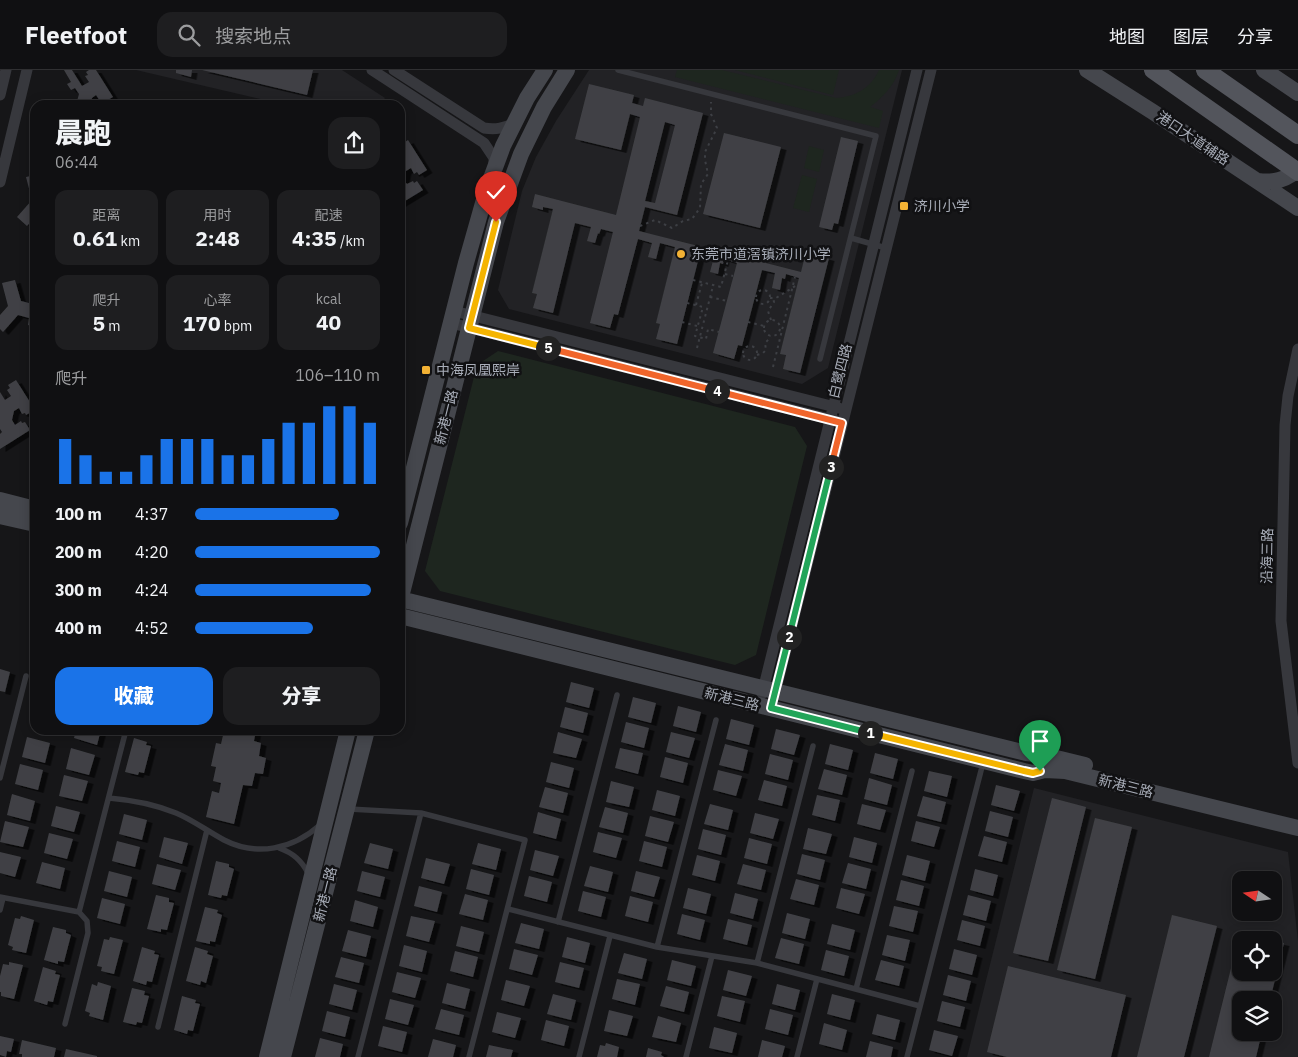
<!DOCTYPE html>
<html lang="zh">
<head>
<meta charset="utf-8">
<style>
	body { margin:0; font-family:"IBM Plex Sans","Noto Sans SC",sans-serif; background:#1e1e20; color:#f1f3f6; height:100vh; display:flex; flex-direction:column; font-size:19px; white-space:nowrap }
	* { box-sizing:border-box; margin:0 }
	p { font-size:16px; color:#9c9d9f }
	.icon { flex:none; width:28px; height:28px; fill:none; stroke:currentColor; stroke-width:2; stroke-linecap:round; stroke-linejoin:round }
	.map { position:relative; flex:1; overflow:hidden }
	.sheet { position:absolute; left:30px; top:30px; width:375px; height:635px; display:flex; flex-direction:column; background:#101012; border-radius:15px; box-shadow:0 2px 12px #0003,0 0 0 1px #303032 }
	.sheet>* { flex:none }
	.needle { width:32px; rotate:283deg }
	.buttons { position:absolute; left:1232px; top:801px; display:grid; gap:10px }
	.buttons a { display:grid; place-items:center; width:50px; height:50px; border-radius:10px; background:#101012; box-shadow:0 2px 12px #0003,0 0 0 1px #303032; font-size:25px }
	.pin { position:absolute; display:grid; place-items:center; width:42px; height:42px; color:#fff; margin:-51px -21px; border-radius:50% 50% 50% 0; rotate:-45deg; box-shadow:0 0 5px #0007 }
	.pin .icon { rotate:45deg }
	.km { position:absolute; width:25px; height:25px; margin:-12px; border-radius:50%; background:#222; color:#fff; font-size:14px; line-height:25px; text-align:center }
	.round { display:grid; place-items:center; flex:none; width:52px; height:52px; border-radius:15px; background:#1e1e20 }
	.headline { display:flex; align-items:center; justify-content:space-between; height:85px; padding:0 25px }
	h1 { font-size:28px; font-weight:800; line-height:38px }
	.stats { display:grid; grid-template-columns:repeat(3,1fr); gap:8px; height:85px; padding:5px 25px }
	.stats div { display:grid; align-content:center; border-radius:12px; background:#1e1e20; text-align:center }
	.stats b { font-size:21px; font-weight:800 }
	.stats small { font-size:14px; font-weight:400 }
	.stats p { font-size:14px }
	.chart { height:140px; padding:10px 25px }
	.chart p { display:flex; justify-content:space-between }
	.chart svg { width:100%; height:90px; margin-top:5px; stroke:#1a73e8; stroke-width:6 }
	.cta { display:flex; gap:10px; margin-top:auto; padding:10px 25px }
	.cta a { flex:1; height:58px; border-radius:15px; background:#1a73e8; color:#fff; font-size:20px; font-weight:800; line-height:58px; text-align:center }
	.cta a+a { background:#1e1e20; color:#f1f3f6 }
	ul { padding:0 25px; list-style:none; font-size:16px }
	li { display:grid; grid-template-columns:80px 60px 1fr; align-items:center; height:38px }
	li i { height:12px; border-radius:6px; background:#1a73e8 }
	header { display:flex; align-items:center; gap:30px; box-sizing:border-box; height:70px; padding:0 25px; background:#101012; border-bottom:1px solid #303032 }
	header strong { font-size:24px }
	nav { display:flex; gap:28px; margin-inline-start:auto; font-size:18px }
	.search { width:350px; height:45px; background:#1e1e20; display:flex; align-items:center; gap:12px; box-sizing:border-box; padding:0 18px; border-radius:15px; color:#9c9d9f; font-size:19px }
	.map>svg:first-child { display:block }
</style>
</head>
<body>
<header>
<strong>Fleetfoot</strong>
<div class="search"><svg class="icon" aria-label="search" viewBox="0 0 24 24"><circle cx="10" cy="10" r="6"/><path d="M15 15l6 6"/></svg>搜索地点</div>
<nav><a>地图</a><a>图层</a><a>分享</a></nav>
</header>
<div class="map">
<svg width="1298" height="987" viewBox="0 0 1298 987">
	<defs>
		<filter id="shadow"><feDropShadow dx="5.5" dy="3" stdDeviation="0" flood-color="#0009"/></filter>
	</defs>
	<rect width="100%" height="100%" fill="#161618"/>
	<!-- built -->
	<path fill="#222225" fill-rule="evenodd" d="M136,0H342L385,28L380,35H286Z
		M589,0H902L828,298L802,314L509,239L498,220L522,121L536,87L556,51Z
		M1034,718L1288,782L1298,871V987H967ZM1241,810H1274V842H1241ZM1241,870H1274V902H1241ZM1241,930H1274V962H1241Z"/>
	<!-- green -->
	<path fill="#1e261f" d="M677,0H722L836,28C855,27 871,18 879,0H899C894,16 883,27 870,37L883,41L879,58L675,7Z
		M735,0H839L833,25Z
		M809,76L824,80L819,102L804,98Z
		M802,105L817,109L809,142L793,138Z
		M498,281L795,357L807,376L756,585L735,595L440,521L425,501L477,295Z"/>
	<!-- building -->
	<path fill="#404145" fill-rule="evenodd" filter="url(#shadow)" d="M64,0H72L82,16L89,12L85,6L88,5L86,2L89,0H96L113,27L104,32L102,29L100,31L96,25L92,28L90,35H76L79,24L75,18L71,20L67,14L71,12Z
		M176,0H192L191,7L176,3Z
		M202,0H313L307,25Z
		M589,14L634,25L632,33L643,36L645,28L703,43L677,145L645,137L639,161L801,202L806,182L829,188L800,303L783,299L786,285L780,284L799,208L786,204L785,209L782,208L780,220L772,218L775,203L762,200L742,276L738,275L734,289L713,283L737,193L724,189L723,194L720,193L718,204L710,202L714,187L700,183L677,274L656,269L660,254L656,253L675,177L660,173L656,189L648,187L652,173L638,169L618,245L614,244L610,258L590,253L613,162L601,159L599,164L598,163L595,173L587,171L591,157L575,153L553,243L533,238L537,224L532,223L553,139L543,137V140L532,137L535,124L616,145L640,47L630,44L621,80L575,69ZM665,52L675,55L655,133L645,131Z
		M724,63L781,77L760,158L703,144Z
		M841,67L858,71L838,154L834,153L832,160L819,157Z
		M408,70L427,100L419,105L417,102L414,104L411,98L406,101L404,110L407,114L413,111L414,113L417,111L423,120L400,134V87L403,85L400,80L402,78L400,75Z
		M35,105V147L27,156L17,147L32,130L26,107Z
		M15,210L21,231L33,234L35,227V266L30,264L32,256L28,255L29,248L18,245L3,262L0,259V245L8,236L2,213Z
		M16,310L35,340L26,345L25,343L22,344L19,338L14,341L12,350L15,355L21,351L22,353L25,352L30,360L0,379V364L2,362L0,359V322L5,330L11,326L7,320L10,318L8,315Z
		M0,599L10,602L5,622L0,621Z
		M571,612L594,618L589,638L566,632Z
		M633,627L656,633L651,653L628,647Z
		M678,636L701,642L696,662L673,656Z
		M565,637L588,643L583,663L560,657Z
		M731,649L754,655L749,675L726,669Z
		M626,652L649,658L644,678L621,672Z
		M776,659L800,665L794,685L771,679Z
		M76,660H101L97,675L74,668Z
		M229,660H256L254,671L261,673L259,686L266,688L263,704L255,703L252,716L243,715L234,754L206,747L212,721L219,723L221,713L213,711L216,697L211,696L216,673L221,674L224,661L229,662Z
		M558,662L582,669L576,688L553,683Z
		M671,662L695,668L689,688L666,682Z
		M27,667L50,673L45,693L22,687Z
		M134,668L147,672L146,675L151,676L144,703L139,702L138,705L125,702Z
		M725,674L748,680L743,701L719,695Z
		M830,674L853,680L848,700L825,694Z
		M71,678L95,685L89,705L66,699Z
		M620,678L643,683L638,704L615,698Z
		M875,683L898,689L893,709L870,703Z
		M770,684L793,690L788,710L765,704Z
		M665,687L688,693L683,713L660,707Z
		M551,692L574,698L569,718L546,712Z
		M20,694L43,700L38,720L15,714Z
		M824,699L847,705L842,725L818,719Z
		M718,700L742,706L736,726L713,720Z
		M929,701L952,706L947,727L924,721Z
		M64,705L88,711L82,731L59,726Z
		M869,708L892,715L887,735L864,729Z
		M764,710L787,716L782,736L758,730Z
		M611,711L634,717L629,737L606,732Z
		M996,715L1020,721L1014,741L991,735Z
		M545,717L568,723L563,743L539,737Z
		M657,720L680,726L675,746L652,740Z
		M12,724L35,731L30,751L7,745Z
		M817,725L840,730L835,751L812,745Z
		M923,726L946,732L941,752L917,746Z
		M1052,728L1086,737L1048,891L1013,883Z
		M710,734L733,740L728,760L704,754Z
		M862,734L886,740L880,760L857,754Z
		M56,736L80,742L74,762L51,756Z
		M605,737L628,743L623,763L599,757Z
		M990,741L1013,747L1008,767L985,761Z
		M538,742L561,749L556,769L533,763Z
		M755,743L779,749L773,769L750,763Z
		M124,744L147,750L142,770L119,764Z
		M650,746L674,752L668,772L645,766Z
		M1095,748L1132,757L1095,909L1057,900Z
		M5,751L29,757L23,777L0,772Z
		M916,751L940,757L934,777L911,771Z
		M808,758L832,764L826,784L803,779Z
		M703,759L726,765L721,785L698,779Z
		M598,762L622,768L616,788L593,782Z
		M49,763L73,769L67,789L44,783Z
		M984,766L1007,772L1002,792L978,786Z
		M164,767L188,773L182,794L159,787Z
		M854,767L877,773L872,793L849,787Z
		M749,768L772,774L767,794L744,788Z
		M117,771L140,777L135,797L112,791Z
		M644,771L667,777L662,797L639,791Z
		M370,773L393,779L388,799L364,793Z
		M478,773L501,779L496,800L472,794Z
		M535,780L559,786L553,806L530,800Z
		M0,782L21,787L15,807L0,803Z
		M802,784L825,790L820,810L797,804Z
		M697,785L720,791L715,811L692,805Z
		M907,785L930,791L925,811L902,805Z
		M426,788L450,794L444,814L421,808Z
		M216,791L229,794V797L234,799L227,826L222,825L221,828L208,825Z
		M42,792L65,798L60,819L36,813Z
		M848,793L871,799L866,819L842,813Z
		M157,794L181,800L175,820L152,814Z
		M743,794L766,800L761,820L737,814Z
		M590,796L613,802L608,822L584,816Z
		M471,799L494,805L489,825L466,819Z
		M975,799L998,805L993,826L970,820Z
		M109,801L132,807L127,827L104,821Z
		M362,801L385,807L380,827L357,821Z
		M636,801L660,807L654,827L631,821Z
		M529,806L552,812L547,832L524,826Z
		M796,809L819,815L814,835L790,829Z
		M901,810L924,816L919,836L896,830Z
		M419,816L442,822L437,842L414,836Z
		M688,818L711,824L706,844L683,838Z
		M841,818L865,824L859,844L836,838Z
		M583,821L606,827L601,847L578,841Z
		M735,823L758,829L753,849L730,843Z
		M465,824L488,830L483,850L459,844Z
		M156,825L169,828V832L174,833L167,860L161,859V862L147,859Z
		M968,825L991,831L986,851L963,845Z
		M630,826L653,832L648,852L625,846Z
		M102,828L125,834L120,854L97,848Z
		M355,830L378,837L373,857L350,851Z
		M894,836L918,841L913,862L889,856Z
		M205,837L218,840L217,843L222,845L215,872L210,871V874L196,871Z
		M787,843L810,849L805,869L782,863Z
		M682,844L705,850L700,870L677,864Z
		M1172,845L1217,856L1184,987H1137Z
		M21,846L34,850L26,883L12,880L13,877L8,875L15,848L20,849Z
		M411,846L435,851L429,872L406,866Z
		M728,849L752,855L747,875L723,869Z
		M962,850L985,856L980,876L957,870Z
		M521,853L544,859L539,879L515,873Z
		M832,854L855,860L850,880L827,874Z
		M461,856L484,862L479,882L456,876Z
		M53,857L66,860V863L71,865L64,892L58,891V894L44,890Z
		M348,860L371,866L366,887L342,881Z
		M1240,862L1269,869L1241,870V902H1274V871L1284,873L1270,930H1241V962H1262L1256,987H1209Z
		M887,865L910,870L905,891L882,885Z
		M110,867L123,870L114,904L101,901L102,897L97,896L104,869L109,870Z
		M567,867L590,873L585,893L562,887Z
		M781,868L804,874L799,894L775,888Z
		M404,875L427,881L422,902L399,896Z
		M142,877L155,881L154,884L159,885L152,912L147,911L146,915L133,911Z
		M195,877L208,881L207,884L213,886L206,913L201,911L200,915L186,911Z
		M514,879L538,885L532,905L509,899Z
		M954,879L977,885L972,905L949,899Z
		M826,880L849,886L844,906L821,900Z
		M455,881L478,887L473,907L450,901Z
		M624,883L647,889L642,909L618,903Z
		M341,887L364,893L359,913L335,907Z
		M672,890L696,896L691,916L667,910Z
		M881,890L904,896L899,916L875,910Z
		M9,892L23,895L14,929L1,926V922H0V906L3,894L9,895Z
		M560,892L584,898L579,918L555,912Z
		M1008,896L1126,925L1111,987H1007L987,982Z
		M43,897L56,901L55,904L60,905L53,932L48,931L47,935L34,931Z
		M728,900L752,906L746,926L723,920Z
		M397,902L421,908L415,928L392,922Z
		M948,905L971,911L966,931L943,925Z
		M617,909L640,914L635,935L612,929Z
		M506,910L530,916L524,936L501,930Z
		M98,912L111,916L103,950L89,946L90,943L85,941L92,914L97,916Z
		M447,913L470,919L465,939L442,933Z
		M334,914L357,920L352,940L329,934Z
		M777,914L800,920L795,940L772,934Z
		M666,916L689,922L684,942L660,936Z
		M132,918L145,921L144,925L149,926L142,953L137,952L136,955L123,952Z
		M553,924L576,930L571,950L547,944Z
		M832,924L855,930L850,950L827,944Z
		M182,926L196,930L195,933L200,934L193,961L188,960L187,964L174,960Z
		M722,926L745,931L740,952L717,946Z
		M390,929L414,935L408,955L385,949Z
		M942,931L965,937L960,957L937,951Z
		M441,939L464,945L459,965L435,959Z
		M770,939L793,945L788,965L765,959Z
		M609,940L633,946L627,966L604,961Z
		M327,941L350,947L345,967L322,961Z
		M497,942L521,948L515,968L492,962Z
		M877,944L900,950L895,970L872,964Z
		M658,946L681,953L676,972L652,967Z
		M546,950L569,956L564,976L541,970Z
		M824,953L847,960L842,980L819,974Z
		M383,956L407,962L402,982L378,976Z
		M714,957L737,963L732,983L709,978Z
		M934,960L958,966L952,986L929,980Z
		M0,966L14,969L11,982L7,981L6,987L0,985Z
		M320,968L343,974L340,987H315Z
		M433,969L456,975L453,987H428Z
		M22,970L56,978L54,987H22V984H19Z
		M762,970L785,976L782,987H758Z
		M870,971L893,977L891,987H866Z
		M606,973L619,977L617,987H597L600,975L605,976Z
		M489,975L513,980L511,987H486Z
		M648,978L662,982L661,985L664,987H646Z
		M66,979L97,986V987H64Z"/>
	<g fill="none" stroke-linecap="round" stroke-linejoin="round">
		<!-- path -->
		<path stroke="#3d3f44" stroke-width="2" stroke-dasharray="2.5 4" stroke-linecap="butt" d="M640,156L655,150L672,158L683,151L692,149L700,138L701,114L708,104L705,90V82L717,58L711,44V32
			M725,204L733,206
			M693,210L721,217L728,190
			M756 227a7 7 0 1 1 14 0a7 7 0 1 1-14 0Z
			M710,227L727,231
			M770,228H776L797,215
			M687,233L703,237L695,266L706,269L708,259L719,262
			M696,235L702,213
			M764 258a8 8 0 1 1 16 0a8 8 0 1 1-16 0Z
			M771,250L768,241L774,232L773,228
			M682,252L697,256
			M748,252L764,256
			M743 283a7 7 0 1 1 14 0a7 7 0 1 1-14 0Z
			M697,278L713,216
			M757,285L763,283L766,280L765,273L771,267
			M773,297L795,207"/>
		<!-- lane -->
		<path stroke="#37383d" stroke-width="5.5" d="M618,0L876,66L820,289
			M851,168L886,178
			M0,708L26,606
			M109,728C132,730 154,734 176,743C193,750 207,761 224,770C257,787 293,779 320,755
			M349,739L421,743L525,770L469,987
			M279,778C293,783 301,790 308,803
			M0,827L79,842L126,660
			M508,839L657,877L757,893L920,936
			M0,840L3,828
			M558,852L617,625
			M657,877L716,650
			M757,893L813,676
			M856,919L912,701
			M65,954L88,863L87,851L79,842
			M158,957L207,760
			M358,987L421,743
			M579,987L610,866
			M686,987L712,886
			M797,987L817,909
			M907,987L983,693"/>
		<!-- street -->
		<path stroke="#37383d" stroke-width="11" d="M372,0L484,73L494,88V97
			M394,0L484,58C496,60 504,58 515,53
			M0,25L6,0
			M0,112L27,0
			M454,241L839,338
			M451,253L837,351
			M1298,279L1288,326L1285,355L1281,551L1298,693
			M762,624L917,0
			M774,627L931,0"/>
		<!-- secondary -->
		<path stroke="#45474d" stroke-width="16" d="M1087,0L1153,42L1298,138
			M1264,0L1298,23
			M1258,111C1274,113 1285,110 1298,100
			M0,430L35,439
			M0,446L35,454
			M400,453L466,193L487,119L503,76L527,28L545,0
			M400,529L1026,683L1044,685L1085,695
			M400,531L496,152L521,84L544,37L567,0
			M400,546L1024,701L1033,703L1045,700L1065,701L1298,758
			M267,987L348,660
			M283,987L367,660"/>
		<!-- primary -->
		<path stroke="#53555c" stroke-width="18" d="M1205,0L1298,65"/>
		<!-- primary-bridge -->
		<path stroke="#53555c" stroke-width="18" d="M1153,0L1298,102"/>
	</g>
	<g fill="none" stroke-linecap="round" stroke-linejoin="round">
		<!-- split-1 casing -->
		<g stroke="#fff" stroke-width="10">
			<path id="split-1" d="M870,663L1024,701L1033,703L1040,701"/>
		</g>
		<!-- split-2 casing -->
		<g stroke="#fff" stroke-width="10">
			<path id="split-2" d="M789,567L771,638L870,663"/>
		</g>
		<!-- split-3 casing -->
		<g stroke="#fff" stroke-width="10">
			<path id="split-3" d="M789,567L831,397"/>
		</g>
		<!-- split-4 casing -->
		<g stroke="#fff" stroke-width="10">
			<path id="split-4" d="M717,321L842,353L831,397"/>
		</g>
		<!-- split-5 casing -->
		<g stroke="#fff" stroke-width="10">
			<path id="split-5" d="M548,278L717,321"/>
		</g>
		<!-- split-6 casing -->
		<g stroke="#fff" stroke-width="10">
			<path id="split-6" d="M496,152L469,258L548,278"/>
		</g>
		<!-- split-1 -->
		<use href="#split-1" stroke="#f5b400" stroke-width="6"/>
		<!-- split-2 -->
		<use href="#split-2" stroke="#22a559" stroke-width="6"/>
		<!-- split-3 -->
		<use href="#split-3" stroke="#22a559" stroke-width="6"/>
		<!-- split-4 -->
		<use href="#split-4" stroke="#f0652b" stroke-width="6"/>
		<!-- split-5 -->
		<use href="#split-5" stroke="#f0652b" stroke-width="6"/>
		<!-- split-6 -->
		<use href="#split-6" stroke="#f5b400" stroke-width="6"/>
	</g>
	<!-- markers -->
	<g fill="#f2b134" stroke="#111113" stroke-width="2">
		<rect x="899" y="131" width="10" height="10" rx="2.5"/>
		<circle cx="681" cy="184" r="5"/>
		<rect x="421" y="295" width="10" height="10" rx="2.5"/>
	</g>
	<g text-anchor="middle" stroke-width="5" stroke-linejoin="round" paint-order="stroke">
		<!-- street labels -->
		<g font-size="14" fill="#a8adb8" stroke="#111113">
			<text transform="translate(1193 68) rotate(34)" y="5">港口大道辅路</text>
			<text transform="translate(840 301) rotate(-76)" y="5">白鹭四路</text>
			<text transform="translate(446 347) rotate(-76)" y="5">新港一路</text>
			<text transform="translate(1267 486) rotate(-89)" y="5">沿海三路</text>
			<text transform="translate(732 629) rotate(14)" y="5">新港三路</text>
			<text transform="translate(1126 716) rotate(14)" y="5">新港三路</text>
			<text transform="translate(325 824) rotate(-76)" y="5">新港一路</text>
		</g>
		<!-- poi labels -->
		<g font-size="14" fill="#a8adb8" stroke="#111113" text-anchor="start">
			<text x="914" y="141">济川小学</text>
			<text x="691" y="189">东莞市道滘镇济川小学</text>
			<text x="436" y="305">中海凤凰熙岸</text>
		</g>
	</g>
</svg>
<div class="buttons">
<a><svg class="needle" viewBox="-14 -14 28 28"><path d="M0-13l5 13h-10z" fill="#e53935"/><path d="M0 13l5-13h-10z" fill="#9c9d9f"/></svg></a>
<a><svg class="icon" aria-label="locate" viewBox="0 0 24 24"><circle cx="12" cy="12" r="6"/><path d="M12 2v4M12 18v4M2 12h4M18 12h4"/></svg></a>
<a><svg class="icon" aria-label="layers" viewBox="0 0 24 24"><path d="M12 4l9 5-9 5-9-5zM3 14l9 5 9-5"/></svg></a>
</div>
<div class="pin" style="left:1040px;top:701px;background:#1e9e55"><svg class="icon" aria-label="arrive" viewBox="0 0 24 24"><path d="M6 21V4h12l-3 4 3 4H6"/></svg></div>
<div class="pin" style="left:496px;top:152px;background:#d93025"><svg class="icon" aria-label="check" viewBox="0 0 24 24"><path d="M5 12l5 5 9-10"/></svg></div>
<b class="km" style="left:870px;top:663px">1</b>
<b class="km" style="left:789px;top:567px">2</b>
<b class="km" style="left:831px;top:397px">3</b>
<b class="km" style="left:717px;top:321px">4</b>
<b class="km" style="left:548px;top:278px">5</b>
<section class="sheet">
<div class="headline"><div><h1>晨跑</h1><p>06:44</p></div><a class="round"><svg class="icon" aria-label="share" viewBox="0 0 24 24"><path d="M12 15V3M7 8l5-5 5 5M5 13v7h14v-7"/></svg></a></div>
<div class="stats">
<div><p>距离</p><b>0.61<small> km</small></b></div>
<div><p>用时</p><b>2:48</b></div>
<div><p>配速</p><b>4:35<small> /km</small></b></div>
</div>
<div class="stats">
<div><p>爬升</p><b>5<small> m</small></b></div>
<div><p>心率</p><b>170<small> bpm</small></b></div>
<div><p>kcal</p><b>40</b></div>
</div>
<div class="chart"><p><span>爬升</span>106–110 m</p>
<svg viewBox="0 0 160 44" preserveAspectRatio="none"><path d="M5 44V22M15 44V30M25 44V38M35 44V38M45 44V30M55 44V22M65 44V22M75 44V22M85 44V30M95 44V30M105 44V22M115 44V14M125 44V14M135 44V6M145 44V6M155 44V14"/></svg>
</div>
<ul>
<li><b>100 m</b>4:37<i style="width:78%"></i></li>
<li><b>200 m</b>4:20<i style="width:100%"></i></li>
<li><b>300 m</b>4:24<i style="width:95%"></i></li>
<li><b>400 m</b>4:52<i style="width:64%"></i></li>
</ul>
<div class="cta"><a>收藏</a><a>分享</a></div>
</section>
</div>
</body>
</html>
